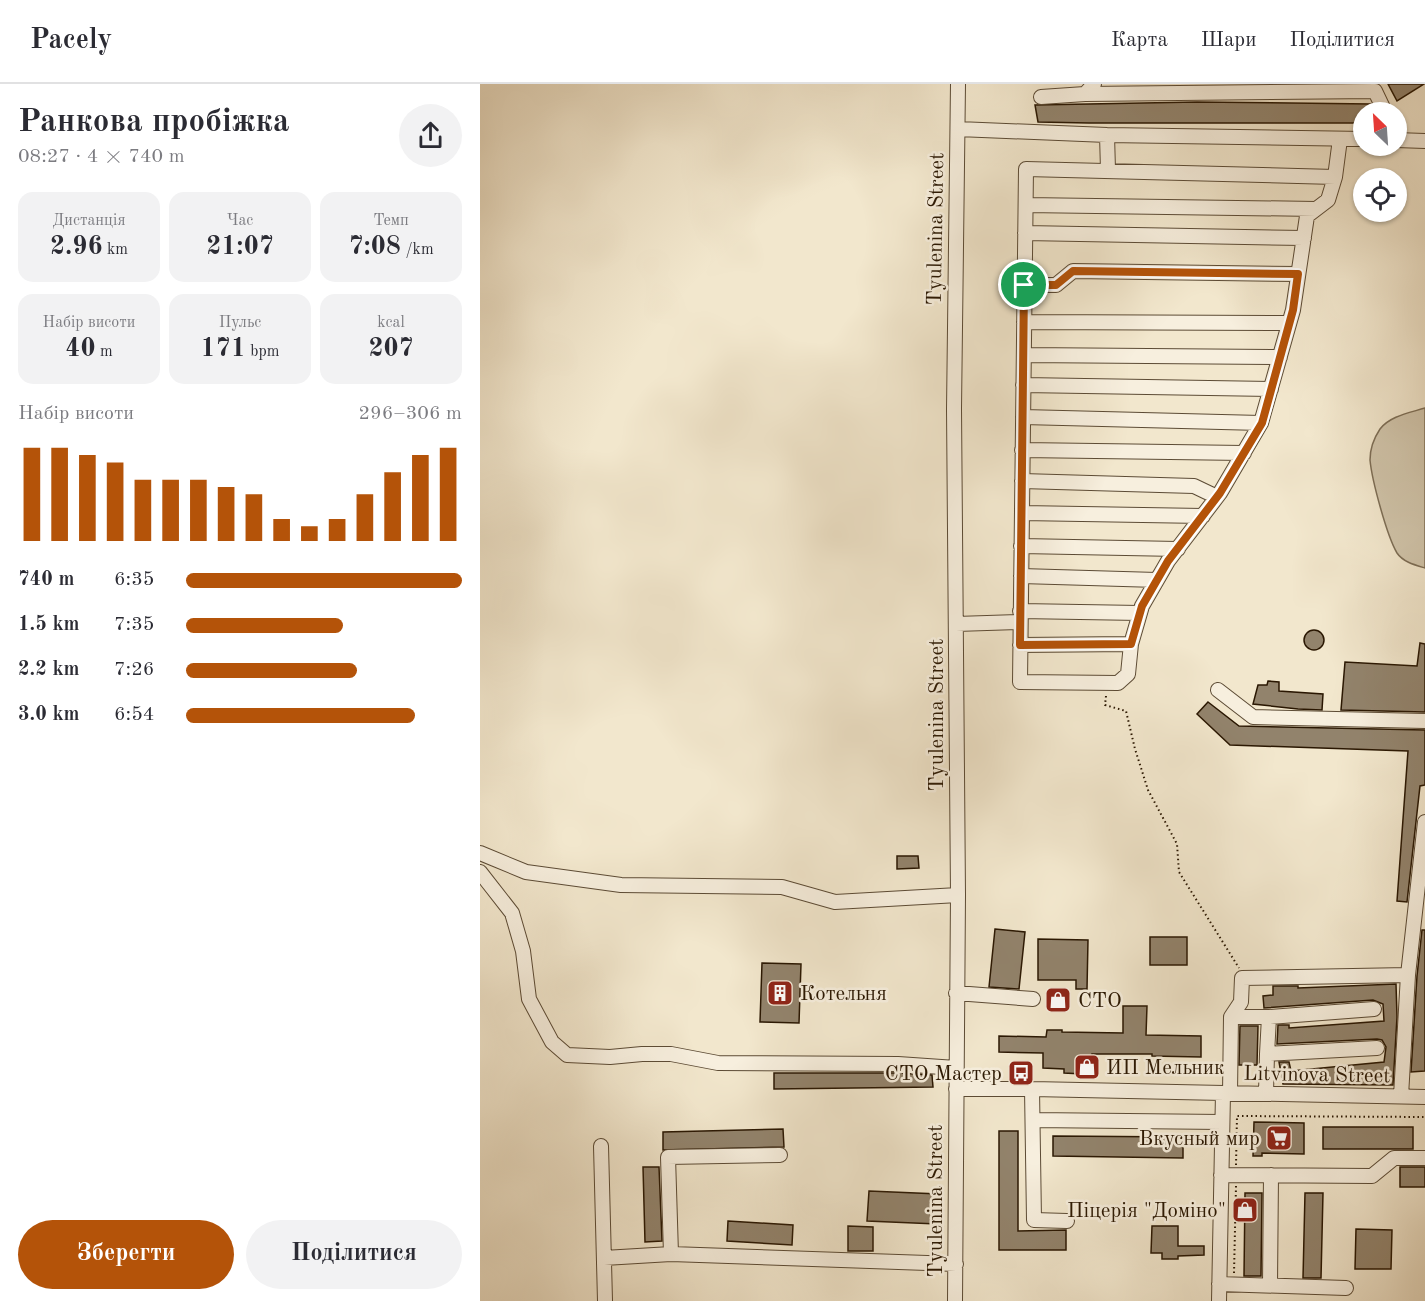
<!DOCTYPE html>
<html lang="uk">
<head>
<meta charset="utf-8">
<style>
	body { margin:0; font-family:"Old Standard TT",serif; background:#f2f2f3; color:#2b2b33; height:100vh; display:flex; flex-direction:column; font-size:22px; white-space:nowrap }
	* { box-sizing:border-box; margin:0 }
	p { font-size:20px; color:#7c7c81 }
	.icon { flex:none; width:33px; height:33px; fill:none; stroke:currentColor; stroke-width:2; stroke-linecap:round; stroke-linejoin:round }
	.map { position:relative; flex:1; overflow:hidden }
	.drawer { display:flex; flex-direction:column; background:#fff; width:480px }
	.drawer>* { flex:none }
	.needle { width:39px; rotate:335deg }
	.fabs { position:absolute; left:873px; top:18px; display:grid; gap:12px }
	.fabs a { display:grid; place-items:center; width:54px; height:54px; border-radius:50%; background:#fff; box-shadow:0 2px 4px #0004; font-size:30px }
	.pin { position:absolute; display:grid; place-items:center; width:51px; height:51px; color:#fff; margin:-26px; border:3px solid #fff; border-radius:50%; box-shadow:0 2px 6px #0007 }
	.round { display:grid; place-items:center; flex:none; width:63px; height:63px; border-radius:32px; background:#f2f2f3 }
	.summary { display:flex; align-items:center; justify-content:space-between; height:102px; padding:0 18px }
	h1 { font-size:33px; font-weight:800; line-height:45px }
	.figures { display:grid; grid-template-columns:repeat(3,1fr); gap:9px; height:102px; padding:6px 18px }
	.figures div { display:grid; align-content:center; border-radius:15px; background:#f2f2f3; text-align:center }
	.figures b { font-size:26px; font-weight:800 }
	.figures small { font-size:16px; font-weight:400 }
	.figures p { font-size:16px }
	.chart { height:168px; padding:12px 18px }
	.chart p { display:flex; justify-content:space-between }
	.chart svg { width:100%; height:108px; margin-top:6px; stroke:#b45309; stroke-width:6 }
	.action { display:flex; gap:12px; margin-top:auto; padding:12px 18px }
	.action a { flex:1; height:69px; border-radius:36px; background:#b45309; color:#fff; font-size:24px; font-weight:800; line-height:69px; text-align:center }
	.action a+a { background:#f2f2f3; color:#2b2b33 }
	ul { padding:0 18px; list-style:none; font-size:20px }
	li { display:grid; grid-template-columns:96px 72px 1fr; align-items:center; height:45px }
	li i { height:15px; border-radius:8px; background:#b45309 }
	header { display:flex; align-items:center; gap:36px; box-sizing:border-box; height:84px; padding:0 30px; background:#fff; border-bottom:2px solid #e1e1e2 }
	header strong { font-size:28px }
	nav { display:flex; gap:33px; margin-inline-start:auto; font-size:21px }
	main { display:flex; flex:1; min-height:0 }
	.map>svg:first-child { display:block }
</style>
</head>
<body>
<header>
<strong>Pacely</strong>
<nav><a>Карта</a><a>Шари</a><a>Поділитися</a></nav>
</header>
<main>
<section class="drawer">
<div class="summary"><div><h1>Ранкова пробіжка</h1><p>08:27 · 4 × 740 m</p></div><a class="round"><svg class="icon" aria-label="share" viewBox="0 0 24 24"><path d="M12 15V3M7 8l5-5 5 5M5 13v7h14v-7"/></svg></a></div>
<div class="figures">
<div><p>Дистанція</p><b>2.96<small> km</small></b></div>
<div><p>Час</p><b>21:07</b></div>
<div><p>Темп</p><b>7:08<small> /km</small></b></div>
</div>
<div class="figures">
<div><p>Набір висоти</p><b>40<small> m</small></b></div>
<div><p>Пульс</p><b>171<small> bpm</small></b></div>
<div><p>kcal</p><b>207</b></div>
</div>
<div class="chart"><p><span>Набір висоти</span>296–306 m</p>
<svg viewBox="0 0 160 44" preserveAspectRatio="none"><path d="M5 44V6M15 44V6M25 44V9M35 44V12M45 44V19M55 44V19M65 44V19M75 44V22M85 44V25M95 44V35M105 44V38M115 44V35M125 44V25M135 44V16M145 44V9M155 44V6"/></svg>
</div>
<ul>
<li><b>740 m</b>6:35<i style="width:100%"></i></li>
<li><b>1.5 km</b>7:35<i style="width:57%"></i></li>
<li><b>2.2 km</b>7:26<i style="width:62%"></i></li>
<li><b>3.0 km</b>6:54<i style="width:83%"></i></li>
</ul>
<div class="action"><a>Зберегти</a><a>Поділитися</a></div>
</section>
<div class="map">
<svg width="945" height="1217" viewBox="0 0 945 1217">
	<rect width="100%" height="100%" fill="#f2e7cd"/>
	<filter id="stains"><feTurbulence type="fractalNoise" baseFrequency=".00333" numOctaves="4"/><feColorMatrix values="0 0 0 0 .2 0 0 0 0 .09 0 0 0 0 .02 0 0 0 .5 -.17"/></filter>
	<radialGradient id="worn" r=".72"><stop offset=".6" stop-color="#630" stop-opacity="0"/><stop offset="1" stop-color="#630" stop-opacity=".3"/></radialGradient>
	<!-- green -->
	<path fill="#d0c4aa" stroke="#7d6e56" stroke-width="1.5" d="M945,324V484C935,481 923,478 917,469C907,452 892,397 890,376C890,366 894,354 900,345C910,332 929,329 945,324Z"/>
	<!-- building -->
	<path fill="#92836c" stroke="#2a1702" stroke-width="1.5" d="M908,0H944L917,17Z
		M717,18L891,20L894,28H884V39H609L558,38L555,21Z
		M824 556a10 10 0 1 1 20 0a10 10 0 1 1-20 0Z
		M940,559L945,560V628L861,626L865,578L937,582Z
		M788,597L799,598V607L843,610L842,626L818,625L773,620L778,601H787Z
		M728,618L759,642L945,646V701L940,702L927,818L917,817L928,667L750,661L717,630Z
		M417,772H438L439,784L417,785Z
		M515,845L545,848L539,905L509,903Z
		M942,846H945V987L931,988L937,892Z
		M670,853H707V881H670Z
		M558,855L608,856L607,905H596V896H558Z
		M282,879L321,880L319,939L280,938Z
		M916,900L917,933L913,1001L803,1000L799,978H809L811,987L904,978L906,963L902,956L897,955L797,960L798,941H809V944L904,937L903,920L893,916L784,924L783,912L793,911V902H818V904Z
		M643,922H667L666,951L721,952V973L672,972V970H612V990H603L584,989V985L563,984V969L519,968V952L566,953L567,946H582V948L643,949Z
		M760,942H778L777,981H759Z
		M294,989H418L452,991L453,1003L294,1005Z
		M774,1038L824,1039V1070L782,1069V1072H773Z
		M843,1043H933V1065H843Z
		M303,1045L304,1063L183,1066V1048Z
		M519,1047H538V1147L586,1146V1166H519Z
		M573,1052L703,1053V1074L573,1072Z
		M163,1083H179L182,1157L165,1158Z
		M920,1083H945V1103H920Z
		M389,1107L459,1110L457,1140L387,1137Z
		M765,1109H782L781,1192H764Z
		M825,1109H843L841,1194H823Z
		M248,1137L313,1141L312,1161L247,1157Z
		M368,1142L393,1143V1167H368Z
		M672,1142H698V1162H724V1171L698,1172V1175H682V1169H671Z
		M876,1145L912,1146L911,1185H875Z"/>
	<g fill="none" stroke-linecap="round" stroke-linejoin="round">
		<!-- minor casing -->
		<g stroke="#5c4b35" stroke-width="16">
			<path id="minor" d="M614,0L605,10L895,7L905,28
				M561,13L605,10
				M478,45L627,51L884,55
				M627,51L628,86
				M916,56L945,57
				M546,85L855,93L848,116L827,132L813,226L781,339L740,409L688,477L662,522L651,560L648,590L638,599L540,598Z
				M855,93L860,55
				M546,121L836,125
				M545,149L824,154
				M545,201H576L593,187L818,190
				M544,238L809,239
				M544,271L800,273
				M543,301L791,305
				M543,333L781,339
				M542,366L764,369
				M542,397L714,402L737,413
				M542,429L723,432
				M541,462L698,465
				M541,492L677,496
				M540,527L660,529
				M476,540L540,538
				M540,561L651,560
				M738,606L773,633L945,637
				M0,769L46,788L141,801L302,803L355,818L478,811
				M0,788L32,829L43,867L49,915L72,958L87,971L130,973L162,970H191L238,979L418,980L476,984
				M476,909L553,915
				M751,933H789
				M787,970L789,933L894,925
				M476,1005H552L945,1013
				M552,1005L554,1136L587,1137
				M750,1009L751,933L761,918L762,894L928,891
				M786,1009L787,970L897,964
				M921,1012L928,891L945,738
				M553,1036L742,1038
				M121,1062L125,1217
				M300,1071L188,1073L191,1170L476,1180
				M741,1091L892,1092L914,1074H945
				M124,1174L191,1170
				M739,1200L866,1204
				M790,1201L791,1091
				M475,1217L478,811L474,325L478,0
				M739,1217L743,1009"/>
		</g>
		<!-- path -->
		<path stroke="#2a1702" stroke-width="2" stroke-dasharray="1.5 3" stroke-linecap="butt" d="M626,612L625,621L646,627L655,665L668,706L697,760L699,788L759,884
			M756,1081L757,1032L945,1033
			M754,1189L756,1102"/>
		<!-- minor -->
		<use href="#minor" stroke="#f7efde" stroke-width="14"/>
	</g>
	<g fill="none" stroke-linecap="round" stroke-linejoin="round">
		<!-- route casing -->
		<g stroke="#fff" stroke-width="12">
			<path id="route" d="M593,187L818,190L813,226L782,339L740,409L688,477L677,496L662,522L651,560L540,561L544,201H576Z"/>
		</g>
		<!-- route -->
		<use href="#route" stroke="#b45309" stroke-width="8"/>
	</g>
	<!-- icons -->
	<defs>
		<g id="building-square" transform="scale(1.35)"><rect x="-9" y="-9" width="18" height="18" rx="4" fill="#8f2418" stroke="#f7efde"/><path d="M-4-6H4V6H1V3H-1V6H-4ZM-2.5-4.3h1.7v1.8h-1.7ZM.8-4.3h1.7v1.8H.8ZM-2.5-1h1.7V.8h-1.7ZM.8-1h1.7V.8H.8Z" fill="#fff"/></g>
		<g id="shop-square" transform="scale(1.35)"><rect x="-9" y="-9" width="18" height="18" rx="4" fill="#8f2418" stroke="#f7efde"/><path d="M-5-2.5h2.3a2.7 3.5 0 0 1 5.4 0H5L5.5 6h-11ZM-1.5-2.5h3a1.5 2.3 0 0 0-3 0Z" fill="#fff"/></g>
		<g id="bus-square" transform="scale(1.35)"><rect x="-9" y="-9" width="18" height="18" rx="4" fill="#8f2418" stroke="#f7efde"/><path d="M-5-6H5V4H4V6H2V4H-2V6H-4V4H-5ZM-3.5-4V0h7V-4ZM-3.5 1.2v1.5H-2V1.2ZM2 1.2v1.5H3.5V1.2Z" fill="#fff"/></g>
		<g id="supermarket-square" transform="scale(1.35)"><rect x="-9" y="-9" width="18" height="18" rx="4" fill="#8f2418" stroke="#f7efde"/><path d="M-6-5.5h2.5l.6 2H6L4.5 2H-2.5L-4.4-4H-6ZM-1.5 3.2a1.3 1.3 0 1 0 .1 0ZM3 3.2a1.3 1.3 0 1 0 .1 0Z" fill="#fff"/></g>
	</defs>
	<g fill-rule="evenodd">
		<use href="#building-square" x="300" y="909"/>
		<use href="#shop-square" x="578" y="916"/>
		<use href="#shop-square" x="607" y="983"/>
		<use href="#bus-square" x="541" y="989"/>
		<use href="#supermarket-square" x="799" y="1054"/>
		<use href="#shop-square" x="765" y="1126"/>
	</g>
	<g text-anchor="middle" stroke-width="5" stroke-linejoin="round" paint-order="stroke">
		<!-- street labels -->
		<g font-size="21" fill="#2a1702" stroke="#f7efde">
			<text transform="translate(455 145) rotate(-89)" y="7">Tyulenina Street</text>
			<text transform="translate(456 631) rotate(-90)" y="7">Tyulenina Street</text>
			<text transform="translate(837 990) rotate(1)" y="7">Litvinova Street</text>
			<text transform="translate(455 1117) rotate(-90)" y="7">Tyulenina Street</text>
		</g>
		<!-- poi labels -->
		<g font-size="21" fill="#2a1702" stroke="#f7efde" text-anchor="start">
			<text x="320" y="916">Котельня</text>
			<text x="598" y="923">СТО</text>
			<text x="626" y="990">ИП Мельник</text>
			<text x="522" y="996" text-anchor="end">СТО Мастер</text>
			<text x="780" y="1061" text-anchor="end">Вкусный мир</text>
			<text x="746" y="1133" text-anchor="end">Піцерія "Доміно"</text>
		</g>
	</g>
	<rect width="100%" height="100%" filter="url(#stains)"/>
	<rect width="100%" height="100%" fill="url(#worn)"/>
</svg>
<div class="fabs">
<a><svg class="needle" viewBox="-14 -14 28 28"><path d="M0-13l5 13h-10z" fill="#e53935"/><path d="M0 13l5-13h-10z" fill="#7c7c81"/></svg></a>
<a><svg class="icon" aria-label="locate" viewBox="0 0 24 24"><circle cx="12" cy="12" r="6"/><path d="M12 2v4M12 18v4M2 12h4M18 12h4"/></svg></a>
</div>
<div class="pin" style="left:544px;top:201px;background:#1e9e55"><svg class="icon" aria-label="arrive" viewBox="0 0 24 24"><path d="M6 21V4h12l-3 4 3 4H6"/></svg></div>
</div>
</main>
</body>
</html>
